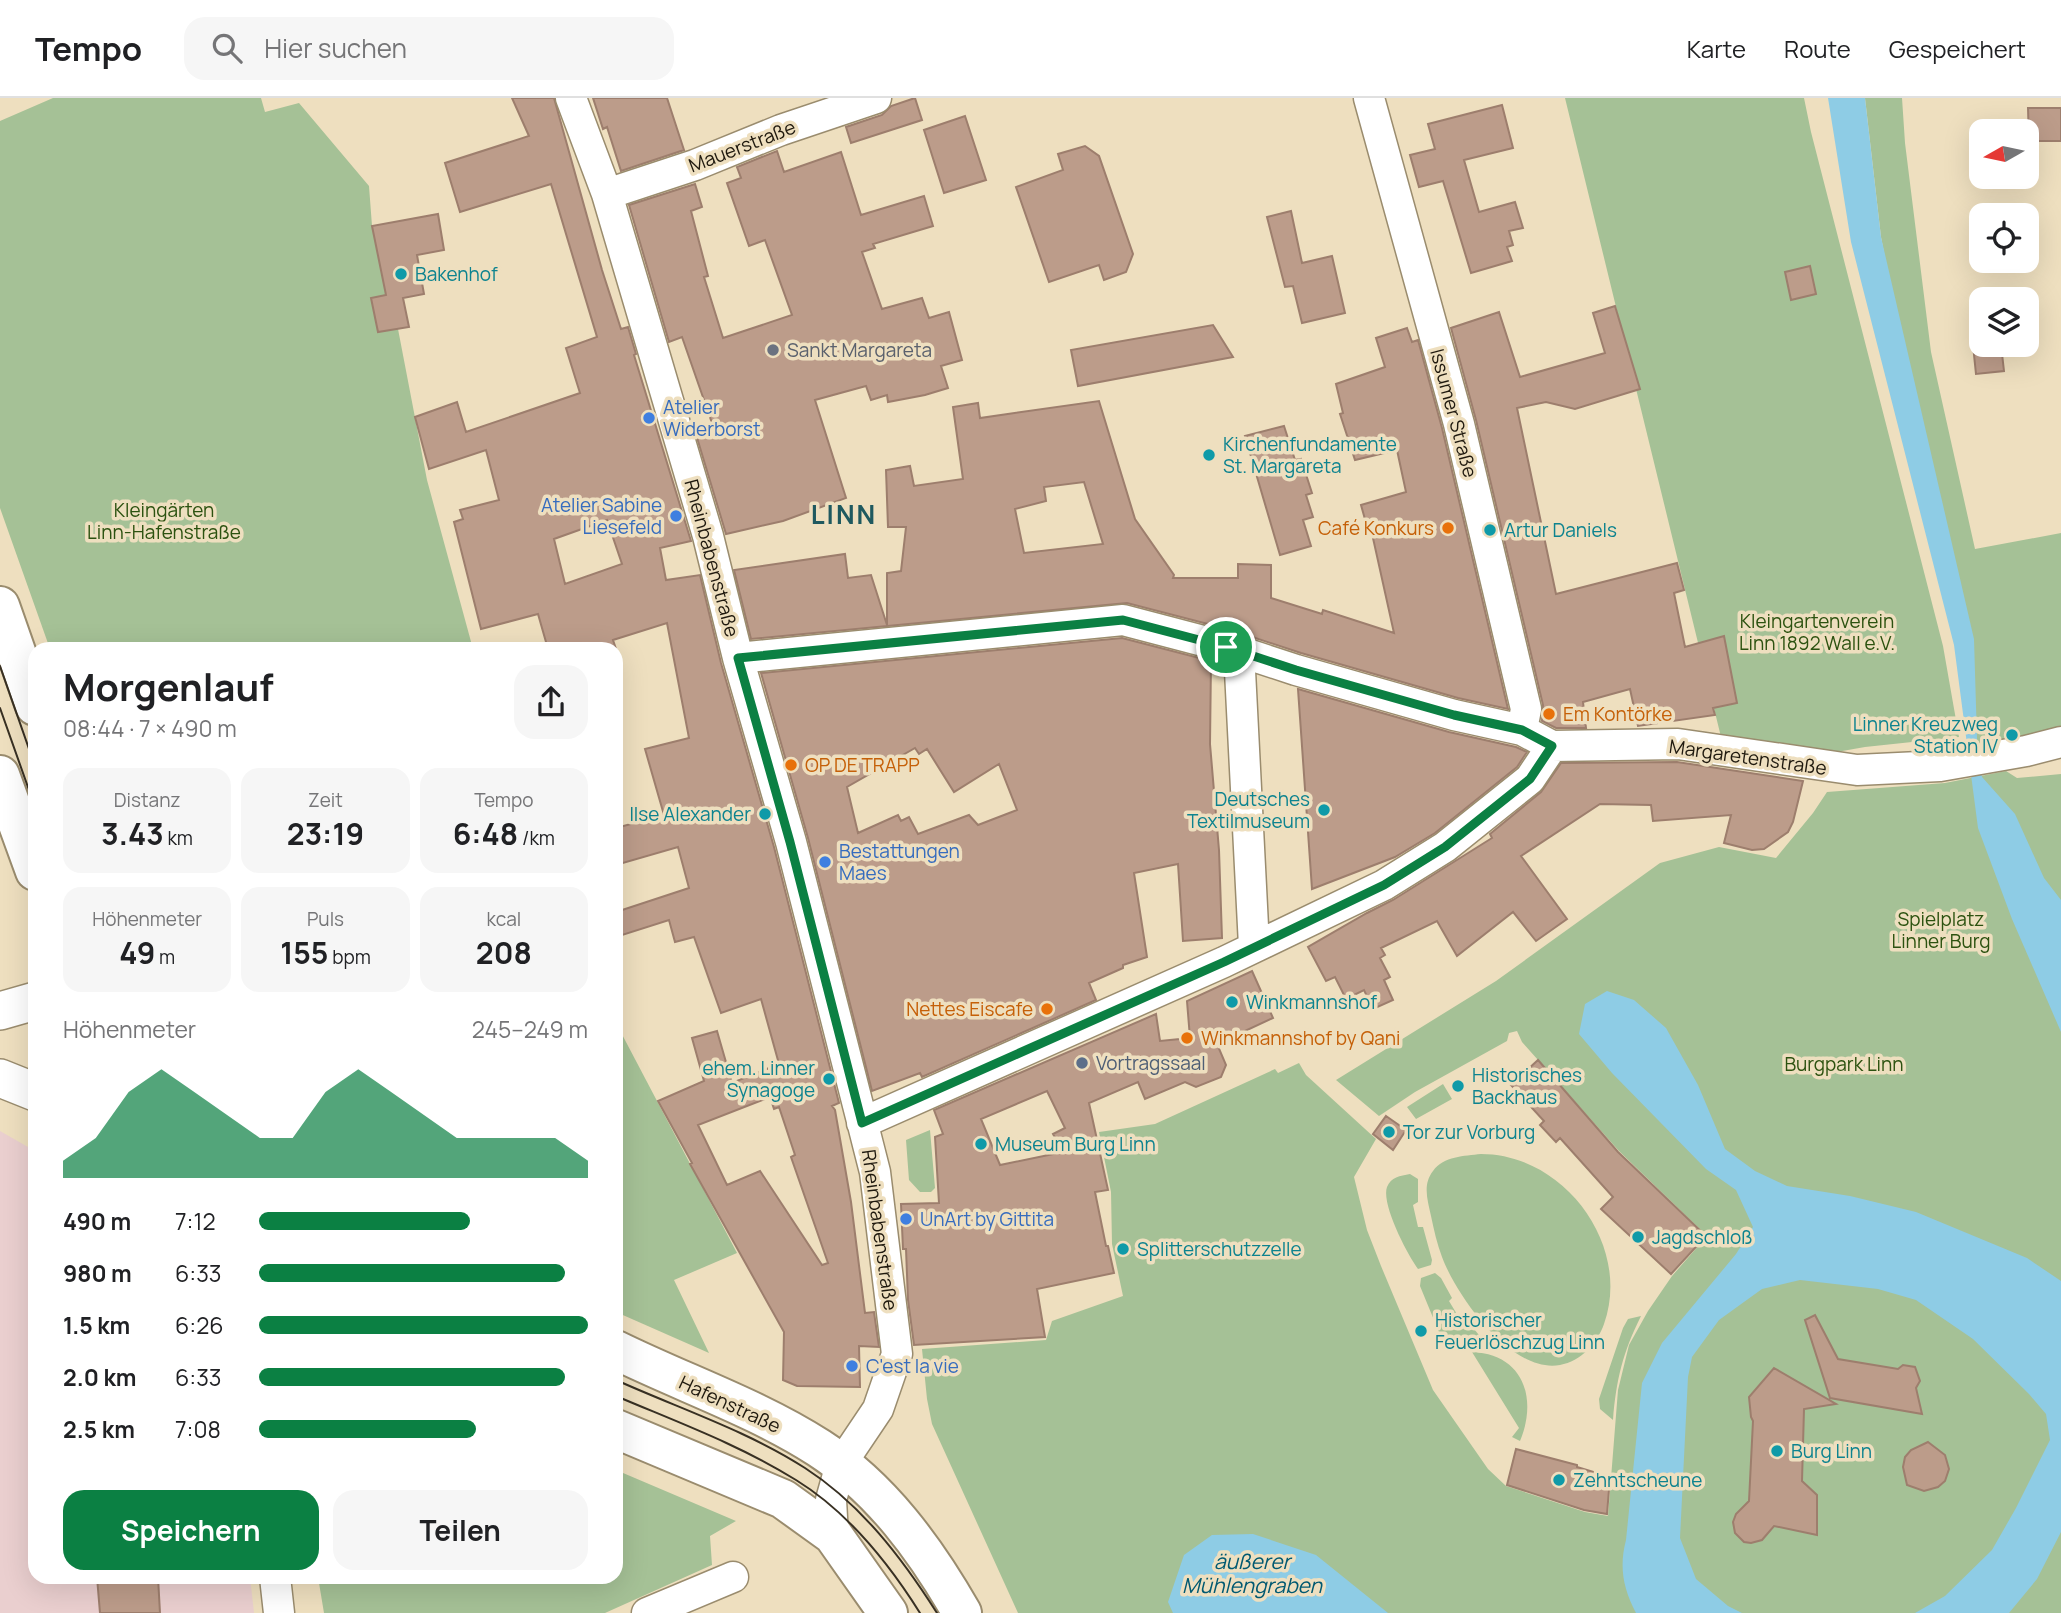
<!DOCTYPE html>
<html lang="de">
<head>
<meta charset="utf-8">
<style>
	body { margin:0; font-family:Manrope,sans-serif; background:#f6f6f6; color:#202124; height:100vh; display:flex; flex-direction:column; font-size:26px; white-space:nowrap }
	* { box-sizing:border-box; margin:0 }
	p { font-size:23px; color:#757577 }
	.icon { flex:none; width:38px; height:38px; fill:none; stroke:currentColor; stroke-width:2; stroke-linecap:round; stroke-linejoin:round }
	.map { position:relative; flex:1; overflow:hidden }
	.side { position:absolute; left:28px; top:544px; width:595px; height:942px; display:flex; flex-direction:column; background:#fff; border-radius:21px; box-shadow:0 7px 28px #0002 }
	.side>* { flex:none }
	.needle { width:46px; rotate:261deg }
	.tools { position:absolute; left:1969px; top:21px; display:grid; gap:14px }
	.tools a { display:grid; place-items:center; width:70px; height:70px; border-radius:14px; background:#fff; box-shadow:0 7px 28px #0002; font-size:35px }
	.pin { position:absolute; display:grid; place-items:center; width:60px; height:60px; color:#fff; margin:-30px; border:4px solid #fff; border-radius:50%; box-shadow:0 2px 7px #0007 }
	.round { display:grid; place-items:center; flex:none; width:74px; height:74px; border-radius:21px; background:#f6f6f6 }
	.headline { display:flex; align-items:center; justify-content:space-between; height:119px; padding:0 35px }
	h1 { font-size:38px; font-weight:700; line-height:52px }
	.figures { display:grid; grid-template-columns:repeat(3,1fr); gap:10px; height:119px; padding:7px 35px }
	.figures div { display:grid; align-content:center; border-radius:18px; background:#f6f6f6; text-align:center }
	.figures b { font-size:30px; font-weight:700 }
	.figures small { font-size:19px; font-weight:400 }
	.figures p { font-size:19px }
	.chart { height:196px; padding:14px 35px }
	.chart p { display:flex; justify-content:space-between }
	.chart svg { width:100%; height:126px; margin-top:7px; fill:#0b8043; opacity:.7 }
	.primary-button { display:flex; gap:14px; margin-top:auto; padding:14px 35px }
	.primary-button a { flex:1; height:80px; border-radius:21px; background:#0b8043; color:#fff; font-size:28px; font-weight:700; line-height:80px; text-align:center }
	.primary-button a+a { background:#f6f6f6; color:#202124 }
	ul { padding:0 35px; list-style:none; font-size:23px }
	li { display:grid; grid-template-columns:112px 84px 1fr; align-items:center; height:52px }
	li i { height:18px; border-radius:9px; background:#0b8043 }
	header { display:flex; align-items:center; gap:42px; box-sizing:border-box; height:98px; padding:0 35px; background:#fff; border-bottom:2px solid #e0e0e0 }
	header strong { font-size:33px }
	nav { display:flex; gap:38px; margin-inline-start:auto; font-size:24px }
	.search { width:490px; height:63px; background:#f6f6f6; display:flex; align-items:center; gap:18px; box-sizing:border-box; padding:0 24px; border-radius:21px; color:#757577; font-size:26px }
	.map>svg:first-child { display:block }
</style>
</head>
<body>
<header>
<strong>Tempo</strong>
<div class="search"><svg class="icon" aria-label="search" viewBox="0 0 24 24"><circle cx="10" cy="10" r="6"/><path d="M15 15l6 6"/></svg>Hier suchen</div>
<nav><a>Karte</a><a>Route</a><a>Gespeichert</a></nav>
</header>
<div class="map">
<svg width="2061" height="1515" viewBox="0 0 2061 1515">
	<rect width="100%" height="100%" fill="#eedfbf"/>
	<!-- industrial -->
	<path fill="#eacfcf" d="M0,1033L35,1053V1479H250L254,1515H0Z"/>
	<!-- green -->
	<path fill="#a5c196" d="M53,0H261L265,14L299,5L369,88L372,128L386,197L371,200L378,234L398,231L427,382L473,551H50L0,410V23Z
		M1565,0H1804L1811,34L1943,548L1959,639L1865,649L1831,655L1721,639Z
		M1865,0H1902L1905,45L1931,254L1975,451L2061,435V630L2018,639L1989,652L1978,653L1881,139Z
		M2006,673L2017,680L2061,676V1515H1018L932,1326L927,1301L922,1251L1046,1242L1052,1223L1123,1198L1112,1146L1111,1094L1099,1034L1155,1026L1275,971L1278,975L1299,965L1306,977L1376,1041L1354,1079L1367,1132L1381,1168L1433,1292L1488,1371L1506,1388L1585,1414L1608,1418L1618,1292L1629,1247L1648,1213L1672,1178L1707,1138L1619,1053L1522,944L1517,933L1509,935L1507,943L1415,994L1379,1018L1336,982L1496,883L1660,765L1719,749L1776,760L1813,715L1827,694L1945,685Z
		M616,925L737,1155L674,1182L709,1255L616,1214Z
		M1443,986L1452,1001L1416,1021L1407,1009Z
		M930,1032L935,1090L931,1094H920L909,1082L906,1042Z
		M1481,1056C1564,1056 1632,1147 1604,1226C1597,1246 1581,1263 1560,1267C1512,1276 1457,1199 1442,1159C1437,1146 1434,1132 1431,1118C1428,1103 1422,1087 1433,1073C1444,1058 1464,1058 1481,1056Z
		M1410,1076L1418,1081V1104L1413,1107L1418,1129H1423L1432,1162L1431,1167L1418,1171C1407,1156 1381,1106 1387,1089C1391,1079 1400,1078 1410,1076Z
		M1435,1175L1441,1180L1452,1200L1449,1203L1461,1223L1467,1222L1486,1246L1443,1244L1420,1188L1421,1180Z
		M1641,1218C1623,1254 1616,1282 1613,1322L1600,1311L1599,1301L1623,1230L1628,1221Z
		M1472,1254C1523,1256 1538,1300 1520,1343L1512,1339L1519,1330Z
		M616,1372L736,1423L710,1438L712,1467L605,1515H324L318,1479H616Z"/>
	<!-- water -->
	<path fill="#8ecce5" d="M1828,0H1865L1881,139L1974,541L1977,641L1982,679L2015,716L2044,780L2061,802V934L2012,821L1978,730L1954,547L1851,144Z
		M1607,893L1634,902L1666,930L1698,987L1725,1051L1755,1073L1787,1088L1850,1098L1916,1114L2027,1160L2061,1183V1434L2037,1481L2009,1515H1915L1945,1498L1992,1452L2016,1410L2050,1342L2046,1316L2029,1296L1973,1241L1916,1202L1878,1191L1800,1182L1762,1191L1719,1222L1692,1259L1688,1279L1680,1440L1696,1481L1728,1508L1742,1515H1636C1623,1490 1619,1469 1626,1442L1642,1285L1662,1245L1736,1156L1753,1129L1736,1092L1706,1071L1612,975L1579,936L1585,906Z
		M1253,1436L1316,1457L1388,1515H1173L1168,1504L1184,1457L1212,1437Z"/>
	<!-- building -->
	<path fill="#bc9c8a" stroke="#9d7e6d" stroke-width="2" fill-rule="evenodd" d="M512,0H554L602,172L621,231L628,229L636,256L634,257L691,443L660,450L666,482L700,477L721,565L774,749L839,1005L832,1008L835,1012L851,1104L865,1215L874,1214L879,1249L859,1248L860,1289L797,1288L783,1282L784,1234L690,1066L692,1065L658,1003L704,983L692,940L717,933L732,985L779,966L761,901L721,915L694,839L675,844L669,822L616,839V814L689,790L678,749L616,767V730L664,717L645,651L689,640L667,525L613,542L616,551H548L538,516L481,531L454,424L463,421L460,412L499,402L486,352L429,371L415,319L457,304L466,334L580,295L566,250L597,239L551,86L460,114L445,65L529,38ZM607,422L622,466L565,486L554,441ZM770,999L774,1011L779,1009L795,1057L791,1059L828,1165L822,1167L760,1073L727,1087L698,1027Z
		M593,0H667L684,52L621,73L607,29L603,31Z
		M915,0L922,22L851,45L846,29L882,17L891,8Z
		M1502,7L1513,50L1464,62L1479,114L1515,104L1523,130L1509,133L1513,147L1507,149L1512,163L1471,175L1443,83L1419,89L1410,57L1435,51L1428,26Z
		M2028,10H2061V43H2029Z
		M965,18L986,82L944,95L924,32Z
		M1085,48L1099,58L1133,156L1126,174L1104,182L1099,167L1049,184L1016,89L1063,72L1058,56Z
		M777,53L784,74L841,54L861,117L924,98L933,128L873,146L875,150L862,154L882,211L922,200L929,220L949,214L962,262L941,268L948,290L925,297L888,304L887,297L871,302L866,288L815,302L846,400L783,423L726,436L695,333L713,328L682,239L669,244L629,107L695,86L702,109L691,113L708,178L704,179L723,240L792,217L765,142L749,148L727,85L741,80L737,69Z
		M1291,113L1302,165L1332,158L1345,215L1302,225L1293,188L1285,189L1267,119Z
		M438,116L444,152L417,157L424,196L403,200L409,229L378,234L371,200L386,197L372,128Z
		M1810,168L1816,196L1791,202L1785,174Z
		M1615,208L1640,291L1575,311L1546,304L1517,310L1556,496L1677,465L1684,492L1674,495L1685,549L1724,538L1737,605L1713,610L1715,617L1638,628L1630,591L1583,604L1586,630H1556L1542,623L1543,607L1476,322L1451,230L1499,214L1520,279L1605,255L1593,215Z
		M1213,227L1233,259L1078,288L1071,252Z
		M1407,230L1412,244L1418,242L1442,330L1508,611L1458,600L1301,555L1231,532L1127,505L751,541L734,472L845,456L848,480L871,477L887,527V475L901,473L906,429H888L886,372L910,368L914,388L963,381L953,309L978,305L980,320L1099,303L1135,421L1174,477L1173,480H1238V466L1271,467V500L1322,516L1323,512L1394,535L1371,431L1368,432L1361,407L1406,394L1397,352L1355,362L1340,316L1343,315L1336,286L1385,269L1376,240ZM1084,384L1103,446L1024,455L1015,411L1046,403L1044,389Z
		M1973,247H2001L2004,273L1976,276Z
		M1284,328L1295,362L1301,361L1312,395L1306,397L1313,419L1303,422L1311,448L1280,457L1245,338Z
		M1122,540L1211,563L1210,646L1219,752L1222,840L1183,843L1178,766L1134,775L1147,859L1123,867V870L1089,885L1096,902L922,979L920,975L872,993L808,740L761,575ZM915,650L919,656L927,651L954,694L999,666L1017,712L978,727L969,717L918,736L909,719L901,723L898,717L858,735L847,689Z
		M1298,591L1449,634L1516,649L1527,654L1517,669L1435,735L1395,759L1312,791Z
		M1677,664L1803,683L1793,724L1788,734L1764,751L1752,752L1724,745L1731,717L1653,723L1651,707L1600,706L1521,758L1567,821L1536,843L1513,814L1457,858L1437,823L1381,850L1385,857L1380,860L1390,879L1384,882L1393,902L1373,911L1364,892L1346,901L1335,879L1326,883L1308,849L1367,815L1393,802L1492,740L1490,736L1541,694L1561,665Z
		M1252,873L1273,920L1217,946L1226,967L1221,979L1196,989L1185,984L1145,1001L1138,984L1089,1005L1108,1092L1095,1094L1106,1148H1108L1114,1175L1037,1191L1045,1239L914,1247L908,1202L906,1151H903L901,1106L939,1105L935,1039L943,1036L934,1012L1156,916L1160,943L1190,940L1187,903ZM1047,993L1065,1030L1053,1036L1063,1054L1000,1067L981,1021Z
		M1538,962L1618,1054L1706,1138L1671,1176L1601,1111L1613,1099L1560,1040L1556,1044L1540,1027L1544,1023L1511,987Z
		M1386,1018L1406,1032L1393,1052L1373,1036Z
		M1815,1217L1838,1261L1898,1271L1903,1267L1915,1269L1920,1283L1916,1290L1922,1316L1830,1300L1805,1222Z
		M1774,1270L1836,1306L1804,1311L1802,1383L1817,1397V1437L1774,1428L1762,1442L1751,1445L1744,1444L1735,1435L1733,1424L1736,1416L1749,1403L1753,1323L1751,1319L1749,1299Z
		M1928,1344L1945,1357L1949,1371L1945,1383L1938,1389L1924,1393L1907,1387L1903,1369L1905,1359L1911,1352Z
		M1516,1351L1577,1367V1369L1610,1379L1607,1416L1584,1412L1507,1387Z
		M97,1479H158L160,1515H100Z"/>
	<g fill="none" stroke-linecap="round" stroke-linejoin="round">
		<!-- minor casing -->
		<g stroke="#9a8c6e" stroke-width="33">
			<path id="minor" d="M571,0L607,96L708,438L738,560L791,744L875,1074L897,1256L878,1311L841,1366L831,1402L833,1437
				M1369,0L1459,326L1526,611L1522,632
				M607,96L695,67L781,32L876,0
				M1239,553L1254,848
				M738,560L1123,522L1226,549L1296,572L1454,617L1522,632L1552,648L1678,646L1857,672L1940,668L2026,653L2061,644
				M862,1025L1224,864L1384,787L1445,749L1530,681L1552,648
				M275,1479L279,1515
				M647,1515L733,1479"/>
		</g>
		<!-- tertiary casing -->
		<g stroke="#9a8c6e" stroke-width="40">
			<path id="tertiary" d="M0,913L35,903
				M0,980L35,994"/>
		</g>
		<!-- secondary casing -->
		<g stroke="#9a8c6e" stroke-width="42">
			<path id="secondary" d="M0,508L35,608
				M0,677L35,773
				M616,1252C683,1285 757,1310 819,1350C881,1390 926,1452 962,1515
				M616,1331L783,1401L833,1437L888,1515"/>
		</g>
		<!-- minor -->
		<use href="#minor" stroke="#fff" stroke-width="30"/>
		<!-- tertiary -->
		<use href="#tertiary" stroke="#fff" stroke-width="37"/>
		<!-- secondary -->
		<use href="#secondary" stroke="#fff" stroke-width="38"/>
		<!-- tram -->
		<path stroke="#383023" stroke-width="2" d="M0,568L35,668
			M0,610L35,709
			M616,1282C678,1310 748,1333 805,1370C861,1406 902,1460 937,1515
			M616,1298C677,1324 740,1347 796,1382C848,1414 888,1464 920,1515"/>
	</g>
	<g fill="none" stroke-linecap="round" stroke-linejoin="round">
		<!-- route casing -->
		<g stroke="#fff" stroke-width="14">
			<path id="route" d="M1123,522L1226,549L1296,572L1454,617L1522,632L1552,648L1530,681L1445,749L1384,787L1224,864L862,1025L790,744L738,560Z"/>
		</g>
		<!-- route -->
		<use href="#route" stroke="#0b8043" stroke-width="9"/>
	</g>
	<!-- markers -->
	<g fill="#0f9aa8" stroke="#eedfbf" stroke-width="2.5">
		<circle cx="401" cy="176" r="7"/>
		<circle cx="1209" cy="357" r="7"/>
		<circle cx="1490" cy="432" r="7"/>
		<circle cx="2012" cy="637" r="7"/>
		<circle cx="1324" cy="712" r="7"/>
		<circle cx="765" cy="716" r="7"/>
		<circle cx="1232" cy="904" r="7"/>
		<circle cx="829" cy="981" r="7"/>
		<circle cx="1458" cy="988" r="7"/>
		<circle cx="1389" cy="1034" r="7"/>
		<circle cx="981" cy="1046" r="7"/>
		<circle cx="1638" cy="1139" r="7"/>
		<circle cx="1123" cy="1151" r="7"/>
		<circle cx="1421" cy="1233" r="7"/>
		<circle cx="1777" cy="1353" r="7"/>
		<circle cx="1559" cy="1382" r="7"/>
	</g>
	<circle fill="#6b7280" stroke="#eedfbf" stroke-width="2.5" cx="773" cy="252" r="7"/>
	<g fill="#3f7fe0" stroke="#eedfbf" stroke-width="2.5">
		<circle cx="649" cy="320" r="7"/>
		<circle cx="676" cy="418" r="7"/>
		<circle cx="825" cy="764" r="7"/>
		<circle cx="906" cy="1121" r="7"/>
		<circle cx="852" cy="1268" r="7"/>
	</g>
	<g fill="#e8710a" stroke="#eedfbf" stroke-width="2.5">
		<circle cx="1448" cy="430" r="7"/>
		<circle cx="1549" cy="616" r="7"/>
		<circle cx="791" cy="667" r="7"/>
		<circle cx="1047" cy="911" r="7"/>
		<circle cx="1187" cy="940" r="7"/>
	</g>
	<circle fill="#5c6f8a" stroke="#eedfbf" stroke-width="2.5" cx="1082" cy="965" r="7"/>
	<g text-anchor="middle" stroke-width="7" stroke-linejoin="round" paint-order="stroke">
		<!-- street labels -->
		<g font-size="19" fill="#1f190e" stroke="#eedfbf">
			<text transform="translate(742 48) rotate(-21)" y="7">Mauerstraße</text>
			<text transform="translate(1454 315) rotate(75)" y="7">Issumer Straße</text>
			<text transform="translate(712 460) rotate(75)" y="7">Rheinbabenstraße</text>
			<text transform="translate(1748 659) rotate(8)" y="7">Margaretenstraße</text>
			<text transform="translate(880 1132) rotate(82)" y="7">Rheinbabenstraße</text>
			<text transform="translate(730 1306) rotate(25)" y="7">Hafenstraße</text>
		</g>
		<!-- culture labels -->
		<g font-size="19" fill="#0d838f" stroke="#eedfbf" text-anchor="start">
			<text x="415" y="183">Bakenhof</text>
			<text x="1223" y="353">Kirchenfundamente<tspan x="1223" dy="22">St. Margareta</tspan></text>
			<text x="1504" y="439">Artur Daniels</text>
			<text x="1998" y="633" text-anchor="end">Linner Kreuzweg<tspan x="1998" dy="22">Station IV</tspan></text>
			<text x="1310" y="708" text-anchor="end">Deutsches<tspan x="1310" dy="22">Textilmuseum</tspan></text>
			<text x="751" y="723" text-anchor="end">Ilse Alexander</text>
			<text x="1246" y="911">Winkmannshof</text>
			<text x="815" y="977" text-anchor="end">ehem. Linner<tspan x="815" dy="22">Synagoge</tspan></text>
			<text x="1472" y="984">Historisches<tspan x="1472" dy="22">Backhaus</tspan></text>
			<text x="1403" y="1041">Tor zur Vorburg</text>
			<text x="995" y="1053">Museum Burg Linn</text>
			<text x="1652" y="1146">Jagdschloß</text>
			<text x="1137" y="1158">Splitterschutzzelle</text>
			<text x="1435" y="1229">Historischer<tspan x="1435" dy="22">Feuerlöschzug Linn</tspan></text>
			<text x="1791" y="1360">Burg Linn</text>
			<text x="1573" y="1389">Zehntscheune</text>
		</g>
		<!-- worship labels -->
		<g font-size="19" fill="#5b616d" stroke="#eedfbf" text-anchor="start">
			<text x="787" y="259">Sankt Margareta</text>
		</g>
		<!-- shop labels -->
		<g font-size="19" fill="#366cbe" stroke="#eedfbf" text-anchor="start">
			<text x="663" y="316">Atelier<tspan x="663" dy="22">Widerborst</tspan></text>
			<text x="662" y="414" text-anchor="end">Atelier Sabine<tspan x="662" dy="22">Liesefeld</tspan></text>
			<text x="839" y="760">Bestattungen<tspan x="839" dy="22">Maes</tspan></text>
			<text x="920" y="1128">UnArt by Gittita</text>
			<text x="866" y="1275">C'est la vie</text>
		</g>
		<!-- park labels -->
		<g font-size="19" fill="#2c5210" stroke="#eedfbf">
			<text x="164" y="419">Kleingärten<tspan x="164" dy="22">Linn-Hafenstraße</tspan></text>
			<text x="1817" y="530">Kleingartenverein<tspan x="1817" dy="22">Linn 1892 Wall e.V.</tspan></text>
			<text x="1941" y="828">Spielplatz<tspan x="1941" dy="22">Linner Burg</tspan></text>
			<text x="1844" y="973">Burgpark Linn</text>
		</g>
		<!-- food labels -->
		<g font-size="19" fill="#c56008" stroke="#eedfbf" text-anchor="start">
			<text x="1434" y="437" text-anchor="end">Café Konkurs</text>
			<text x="1563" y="623">Em Kontörke</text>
			<text x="805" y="674">OP DE TRAPP</text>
			<text x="1033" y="918" text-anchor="end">Nettes Eiscafe</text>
			<text x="1201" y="947">Winkmannshof by Qani</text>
		</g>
		<!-- service labels -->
		<g font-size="19" fill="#4e5e75" stroke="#eedfbf" text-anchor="start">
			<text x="1096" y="972">Vortragssaal</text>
		</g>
		<!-- water labels -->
		<g font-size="21" font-style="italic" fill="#005971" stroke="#eedfbf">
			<text x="1252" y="1471">äußerer<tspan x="1252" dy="24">Mühlengraben</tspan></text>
		</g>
		<!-- district labels -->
		<g font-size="26" font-weight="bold" letter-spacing="2" fill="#1f595f" stroke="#eedfbf">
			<text x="844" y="426">LINN</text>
		</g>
	</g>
</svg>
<div class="tools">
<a><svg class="needle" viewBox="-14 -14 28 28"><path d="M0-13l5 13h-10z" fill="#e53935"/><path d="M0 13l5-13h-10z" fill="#757577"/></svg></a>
<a><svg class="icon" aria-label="locate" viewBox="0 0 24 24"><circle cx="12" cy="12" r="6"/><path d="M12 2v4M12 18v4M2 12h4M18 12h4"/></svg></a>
<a><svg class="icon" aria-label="layers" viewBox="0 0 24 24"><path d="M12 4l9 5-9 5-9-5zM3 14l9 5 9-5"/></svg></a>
</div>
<div class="pin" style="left:1226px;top:549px;background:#1e9e55"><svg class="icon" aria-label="arrive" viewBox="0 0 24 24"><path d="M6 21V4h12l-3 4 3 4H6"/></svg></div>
<section class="side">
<div class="headline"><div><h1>Morgenlauf</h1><p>08:44 · 7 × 490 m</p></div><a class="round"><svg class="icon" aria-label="share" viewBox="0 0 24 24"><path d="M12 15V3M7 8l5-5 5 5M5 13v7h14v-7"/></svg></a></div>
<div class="figures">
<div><p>Distanz</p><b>3.43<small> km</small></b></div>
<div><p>Zeit</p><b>23:19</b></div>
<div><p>Tempo</p><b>6:48<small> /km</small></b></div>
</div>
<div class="figures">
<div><p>Höhenmeter</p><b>49<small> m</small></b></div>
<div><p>Puls</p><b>155<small> bpm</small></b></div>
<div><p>kcal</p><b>208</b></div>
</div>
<div class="chart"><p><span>Höhenmeter</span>245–249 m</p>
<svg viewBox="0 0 160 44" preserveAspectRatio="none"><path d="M0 44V38L10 30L20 14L30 6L40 14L50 22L60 30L70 30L80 14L90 6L100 14L110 22L120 30L130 30L140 30L150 30L160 38V44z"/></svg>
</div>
<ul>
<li><b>490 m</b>7:12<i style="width:64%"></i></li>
<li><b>980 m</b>6:33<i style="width:93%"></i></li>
<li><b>1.5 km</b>6:26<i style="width:100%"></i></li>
<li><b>2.0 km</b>6:33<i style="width:93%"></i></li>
<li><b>2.5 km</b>7:08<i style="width:66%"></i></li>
</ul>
<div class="primary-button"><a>Speichern</a><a>Teilen</a></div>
</section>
</div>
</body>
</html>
